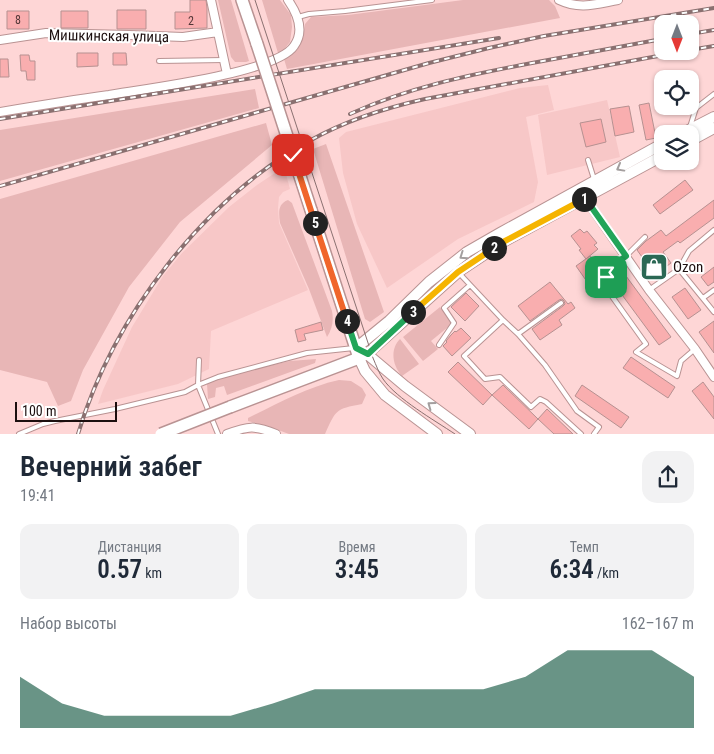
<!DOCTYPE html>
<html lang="ru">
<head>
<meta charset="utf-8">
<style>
	body { margin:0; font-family:"Roboto Condensed",sans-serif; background:#f2f2f3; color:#1f2937; height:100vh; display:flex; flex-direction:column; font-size:19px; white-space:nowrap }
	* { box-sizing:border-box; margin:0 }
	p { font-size:16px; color:#747a83 }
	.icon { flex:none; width:28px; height:28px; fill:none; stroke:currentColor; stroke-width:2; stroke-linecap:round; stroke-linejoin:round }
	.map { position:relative; height:434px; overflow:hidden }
	.sheet { display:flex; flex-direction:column; background:#fff; flex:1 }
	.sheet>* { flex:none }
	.needle { width:32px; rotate:180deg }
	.fabs { position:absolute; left:654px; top:15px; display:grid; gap:10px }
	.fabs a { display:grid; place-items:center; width:45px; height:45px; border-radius:10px; background:#fff; box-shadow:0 1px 4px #0004; font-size:25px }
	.scale { position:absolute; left:15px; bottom:12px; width:102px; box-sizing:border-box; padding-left:5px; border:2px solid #1c0f0f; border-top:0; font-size:14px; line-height:18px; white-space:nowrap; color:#1c0f0f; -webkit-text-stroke:4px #fff; paint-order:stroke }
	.pin { position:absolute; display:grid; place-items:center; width:42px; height:42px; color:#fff; margin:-21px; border-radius:10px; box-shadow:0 2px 8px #0006 }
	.km { position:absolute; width:25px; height:25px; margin:-12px; border-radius:50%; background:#222; color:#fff; font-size:14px; line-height:25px; text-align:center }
	.round { display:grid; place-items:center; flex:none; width:52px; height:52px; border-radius:15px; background:#f2f2f3 }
	.summary { display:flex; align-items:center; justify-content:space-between; height:85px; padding:0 20px }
	h1 { font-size:28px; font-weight:600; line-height:38px }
	.stats { display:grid; grid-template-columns:repeat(3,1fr); gap:8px; height:85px; padding:5px 20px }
	.stats div { display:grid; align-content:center; border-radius:12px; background:#f2f2f3; text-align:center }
	.stats b { font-size:25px; font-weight:600 }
	.stats small { font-size:14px; font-weight:400 }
	.stats p { font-size:14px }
	.chart { height:140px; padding:10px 20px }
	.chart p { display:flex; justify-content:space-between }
	.chart svg { width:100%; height:90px; margin-top:5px; fill:#2b6854; opacity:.7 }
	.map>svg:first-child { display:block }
</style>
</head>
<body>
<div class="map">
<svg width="714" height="434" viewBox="0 0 714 434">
	<rect width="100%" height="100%" fill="#fed6d6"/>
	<!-- built -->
	<path fill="#f7c7c7" d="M548,85L554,110L526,117L538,182L534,202L458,239L387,288L357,224L343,173L339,138L346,132L520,88Z
		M607,100L620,157L547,175L538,115Z
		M284,167L290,189L283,192L279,197L278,208L279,223L308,290L211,331L209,369L178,384L98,404L103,390L132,327L163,276L182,253L229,207L257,185Z"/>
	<!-- green -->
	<path fill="#e8b6b6" d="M218,0H231L249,61L246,62H235L231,57Z
		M262,0H280L291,15L292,27L290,42L282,52L278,53Z
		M463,0H549L555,6L560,18L287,69L284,59L297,50L303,38L305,24L311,17L348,15Z
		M255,89L259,108L0,181V130Z
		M266,123L272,145L180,222L129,287L83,370L71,401L58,406L47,382L0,370V199Z
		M326,144L384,312L370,322L365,319L313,149Z
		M288,200L292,203L332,311C334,321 332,329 327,337L309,289L280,223C279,214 277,204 288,200Z
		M440,307L453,323L431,341L438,349L423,361L403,337Z
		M400,339L419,364L402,376C392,365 390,349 400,339Z
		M316,359L315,363L227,395L224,386L216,388L215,397L208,399L207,384L218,378L290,361Z
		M339,380L351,381L362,388L366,395L362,404C335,409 336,410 325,434H289L270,427L248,421V418L250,417C279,403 307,387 339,380Z"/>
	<!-- building -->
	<path fill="#f9aeaf" stroke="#b69191" d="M190,0H206L207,8V28L175,29V12H190Z
		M117,10H146V29H117Z
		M7,11H29V29H7Z
		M61,11H88V28H61Z
		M77,53H98V66L77,67Z
		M113,53H126L127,65H113Z
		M20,55H29L30,61H35V80H27L26,71H21Z
		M0,59H8L9,77H0Z
		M649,103L656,138L646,140L639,105Z
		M629,106L634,132L615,136L610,109Z
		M601,119L606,142L586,147L580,123Z
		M685,180L693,190L660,214L653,205Z
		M714,200V218L680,243L678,241L663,252L671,263L655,275L637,250L646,241L661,230L666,236Z
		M580,229L584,233L587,231L597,243L594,245L598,249L586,259L579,250L581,249L571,236Z
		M590,256L601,272L597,275L600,277L597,281L590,286L576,266Z
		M714,267V282L708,286L701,277Z
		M626,276L671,337L659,345L614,284Z
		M550,282L568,304L571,302L575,308L559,320L562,325L540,340L532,329L563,306L565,304L564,301L562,299L559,300L530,321L518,306Z
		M685,288L701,310L688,319L672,297Z
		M466,293L479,306L465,321L451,307Z
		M714,321V353L699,332Z
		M321,322L323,330L304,334L306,340L298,342L295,330Z
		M461,328L471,338L452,356L443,346L447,342L446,341L451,335L455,331L456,332Z
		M631,357L675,387L668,398L623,368Z
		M458,362L492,395L483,405L448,372Z
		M703,382L714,397V419L692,391Z
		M503,385L538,419L529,429L492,395Z
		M582,385L629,417L621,428L575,396Z
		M547,409L573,434H554L538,419Z"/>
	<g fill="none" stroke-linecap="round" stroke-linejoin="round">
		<!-- service casing -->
		<g stroke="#b99393" stroke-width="6">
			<path id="service" d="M298,17L309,14L345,11L432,0
				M159,61L224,60
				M690,127L696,108L714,94
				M588,160L594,179
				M714,230L689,251L679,269L714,312
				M645,237L626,256L607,270L606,277L601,281L646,344L636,352L677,376L681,361L695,349
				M458,272L503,320L464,356L485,379L500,377L531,407L540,399L546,402L581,434
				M649,290L679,269
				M703,298L714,290
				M503,320L518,334L545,365L577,411L599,427L594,434
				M518,334L561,303
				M439,345L454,323L444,308L470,285
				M199,360L198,385L218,434
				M19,434L43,424L55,421L115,409L185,392L198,385L218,377L307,353L354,348"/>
		</g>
		<!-- minor casing -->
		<g stroke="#b99393" stroke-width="10">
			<path id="minor" d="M211,0L227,74
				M559,0C580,10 596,4 618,0
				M0,40L46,33L129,35L183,37L218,32
				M0,112C36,106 73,100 109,95C144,89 276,73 294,46C305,31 297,13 288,0
				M585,198L649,290L695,349L714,377
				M227,434C248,426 255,425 276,434"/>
		</g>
		<!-- secondary casing -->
		<g stroke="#b99393" stroke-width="12">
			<path id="secondary" d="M681,134L714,117
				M690,141L714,128
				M437,434L385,395L365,371L359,358L367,354L458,272L503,242L662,156
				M470,434L405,386L367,354L356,348L389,321L429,282L467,252L500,233L662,144"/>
		</g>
		<!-- primary casing -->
		<g stroke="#b99393" stroke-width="14">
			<path id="primary" d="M242,0L257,44
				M230,407L359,358L311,210"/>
		</g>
		<!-- service -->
		<use href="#service" stroke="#fff" stroke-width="4"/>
		<!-- minor -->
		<use href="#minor" stroke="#fff" stroke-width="8"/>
		<!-- secondary -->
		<use href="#secondary" stroke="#fff" stroke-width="10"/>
		<!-- primary -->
		<use href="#primary" stroke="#fff" stroke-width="11"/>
		<!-- tram -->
		<path stroke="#8a7070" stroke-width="1" d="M255,0L373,358C376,365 379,373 383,379C397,399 434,420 455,434"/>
		<!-- rail casing -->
		<g stroke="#8a7070" stroke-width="4">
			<path id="rail" d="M690,34L714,30
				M690,50L714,46
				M350,114C409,87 469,75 532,63C575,55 619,47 662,39
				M0,119L499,38
				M0,186L429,63L489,48L544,36L714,8
				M78,434C113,317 203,199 311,140C347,120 385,108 425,99L685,51"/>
		</g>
		<!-- rail -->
		<use href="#rail" stroke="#fff" stroke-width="2" stroke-dasharray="5.5" stroke-linecap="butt"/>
		<!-- primary-bridge casing -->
		<g stroke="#b99393" stroke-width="14" stroke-linecap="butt">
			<path id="primary-bridge" d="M257,44L311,210
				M161,434L230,407"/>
		</g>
		<!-- primary-bridge -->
		<use href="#primary-bridge" stroke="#fff" stroke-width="11"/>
	</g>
	<!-- one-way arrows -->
	<defs><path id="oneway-chevron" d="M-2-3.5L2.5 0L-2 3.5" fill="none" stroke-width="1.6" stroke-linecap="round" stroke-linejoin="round" transform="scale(1.25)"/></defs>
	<g stroke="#a49f9f">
		<use href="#oneway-chevron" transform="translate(620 168) rotate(151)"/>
		<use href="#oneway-chevron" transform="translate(463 256) rotate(145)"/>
		<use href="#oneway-chevron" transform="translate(431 405) rotate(-144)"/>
	</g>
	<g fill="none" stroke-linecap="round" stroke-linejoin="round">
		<!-- split-1 casing -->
		<g stroke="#fff" stroke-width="10">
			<path id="split-1" d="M584,199L585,198L626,256L607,270L606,277"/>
		</g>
		<!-- split-2 casing -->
		<g stroke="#fff" stroke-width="10">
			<path id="split-2" d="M494,248L503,242L584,199"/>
		</g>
		<!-- split-3 casing -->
		<g stroke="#fff" stroke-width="10">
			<path id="split-3" d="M413,312L458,272L494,248"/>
		</g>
		<!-- split-4 casing -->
		<g stroke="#fff" stroke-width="10">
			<path id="split-4" d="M347,321L356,348L368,354L413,312"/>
		</g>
		<!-- split-5 casing -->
		<g stroke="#fff" stroke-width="10">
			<path id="split-5" d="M315,223L347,321"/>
		</g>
		<!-- split-6 casing -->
		<g stroke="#fff" stroke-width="10">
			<path id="split-6" d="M293,155L315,223"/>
		</g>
		<!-- split-1 -->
		<use href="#split-1" stroke="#22a559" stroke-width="6"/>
		<!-- split-2 -->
		<use href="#split-2" stroke="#f5b400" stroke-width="6"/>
		<!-- split-3 -->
		<use href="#split-3" stroke="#f5b400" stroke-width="6"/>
		<!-- split-4 -->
		<use href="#split-4" stroke="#22a559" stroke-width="6"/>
		<!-- split-5 -->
		<use href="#split-5" stroke="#f0652b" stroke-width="6"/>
		<!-- split-6 -->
		<use href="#split-6" stroke="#f0652b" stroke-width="6"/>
	</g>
	<!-- icons -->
	<defs>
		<g id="shop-square" transform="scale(1.4375)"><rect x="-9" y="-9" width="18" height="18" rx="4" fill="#2b6854" stroke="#fff"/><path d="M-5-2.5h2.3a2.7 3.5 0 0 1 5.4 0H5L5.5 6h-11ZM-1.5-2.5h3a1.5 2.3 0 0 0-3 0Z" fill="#fff"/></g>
	</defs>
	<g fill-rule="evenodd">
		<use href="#shop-square" x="654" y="267"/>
	</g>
	<g text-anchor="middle" stroke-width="4" stroke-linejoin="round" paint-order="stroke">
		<!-- number labels -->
		<g font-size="12" fill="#533737">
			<text x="18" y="24">8</text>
			<text x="191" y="25">2</text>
		</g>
		<!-- street labels -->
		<g font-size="15" fill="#1c0f0f" stroke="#fff">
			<text transform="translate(109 36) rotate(1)" y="5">Мишкинская улица</text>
		</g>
		<!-- poi labels -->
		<g font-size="15" fill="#1c0f0f" stroke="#fff" text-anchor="start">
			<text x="673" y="272">Ozon</text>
		</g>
	</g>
</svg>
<div class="fabs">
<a><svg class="needle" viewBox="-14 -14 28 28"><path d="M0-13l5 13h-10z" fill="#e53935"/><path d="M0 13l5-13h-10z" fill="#747a83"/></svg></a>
<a><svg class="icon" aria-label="locate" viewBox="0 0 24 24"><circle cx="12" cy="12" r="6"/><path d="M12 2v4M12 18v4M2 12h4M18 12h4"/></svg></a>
<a><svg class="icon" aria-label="layers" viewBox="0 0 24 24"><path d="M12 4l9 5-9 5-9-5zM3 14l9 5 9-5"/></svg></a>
</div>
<div class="scale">100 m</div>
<div class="pin" style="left:606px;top:277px;background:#1e9e55"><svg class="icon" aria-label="arrive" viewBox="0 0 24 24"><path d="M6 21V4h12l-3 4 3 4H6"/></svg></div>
<div class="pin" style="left:293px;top:155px;background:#d93025"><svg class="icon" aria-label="check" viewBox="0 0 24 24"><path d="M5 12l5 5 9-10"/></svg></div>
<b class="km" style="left:584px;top:199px">1</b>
<b class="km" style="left:494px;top:248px">2</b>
<b class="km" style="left:413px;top:312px">3</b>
<b class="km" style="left:347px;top:321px">4</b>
<b class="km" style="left:315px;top:223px">5</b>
</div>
<section class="sheet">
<div class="summary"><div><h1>Вечерний забег</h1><p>19:41</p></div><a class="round"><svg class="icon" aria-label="share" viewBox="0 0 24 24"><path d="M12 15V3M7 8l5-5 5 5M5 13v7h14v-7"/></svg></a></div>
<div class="stats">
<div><p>Дистанция</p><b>0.57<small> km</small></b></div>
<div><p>Время</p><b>3:45</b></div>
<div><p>Темп</p><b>6:34<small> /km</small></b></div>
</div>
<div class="chart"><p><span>Набор высоты</span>162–167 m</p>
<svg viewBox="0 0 160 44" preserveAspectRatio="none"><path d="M0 44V19L10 32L20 38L30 38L40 38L50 38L60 32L70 25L80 25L90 25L100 25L110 25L120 19L130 6L140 6L150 6L160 19V44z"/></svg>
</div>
</section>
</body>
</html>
